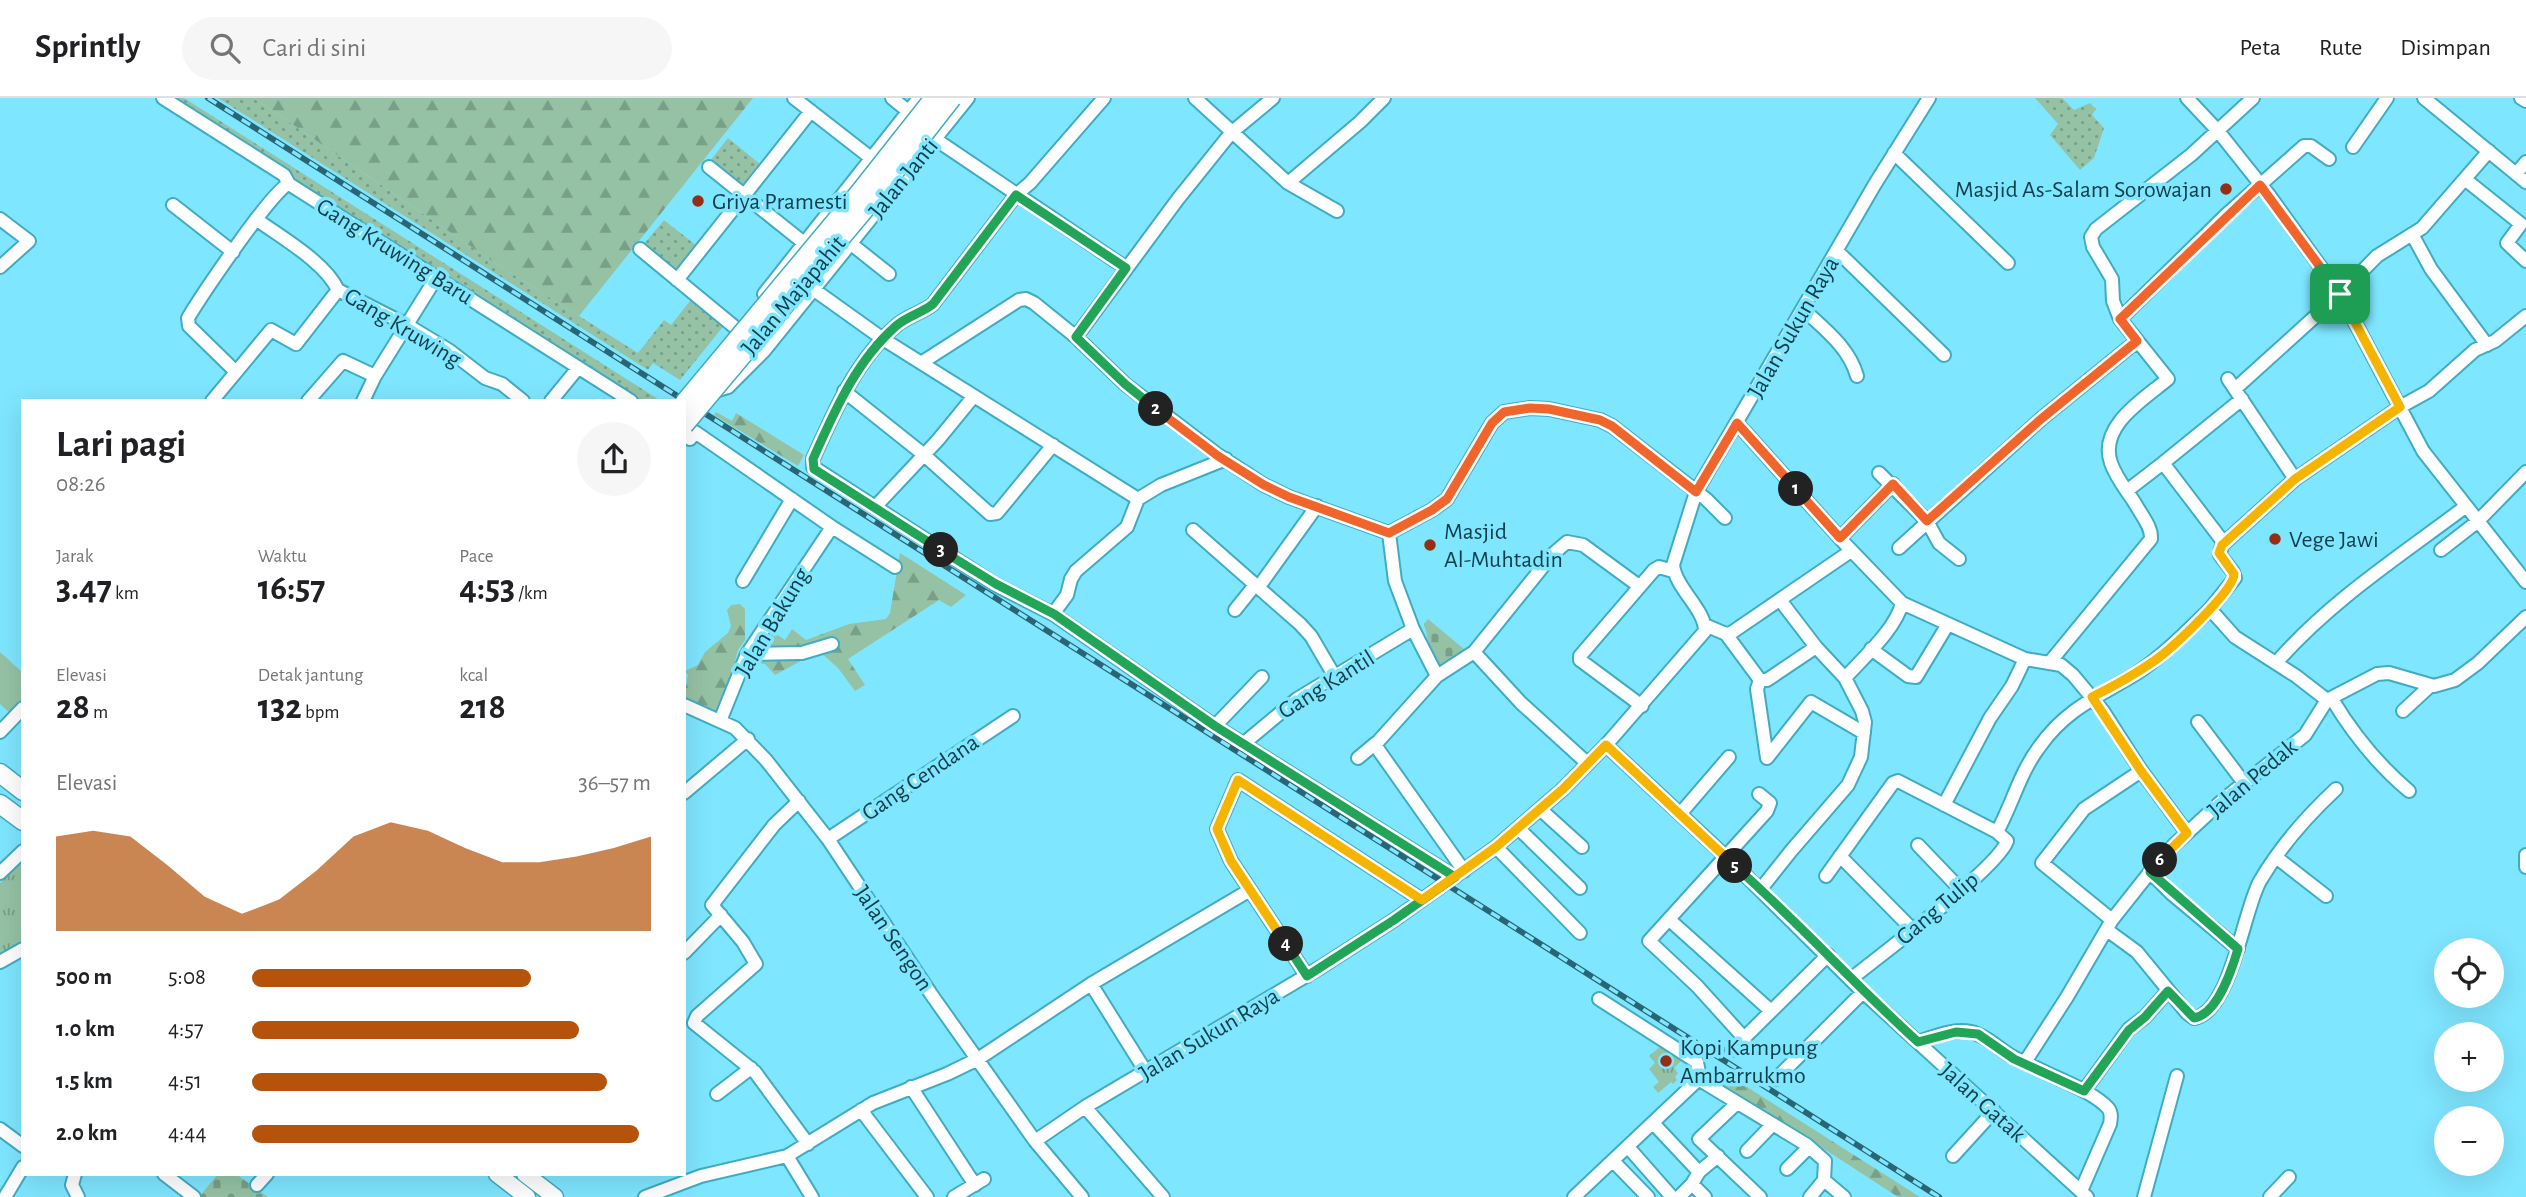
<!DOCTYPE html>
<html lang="id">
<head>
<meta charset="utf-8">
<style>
	body { margin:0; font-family:"Alegreya Sans",sans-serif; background:#f6f6f6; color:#202124; height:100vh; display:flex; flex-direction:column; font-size:26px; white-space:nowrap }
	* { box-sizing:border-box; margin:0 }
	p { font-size:23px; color:#757577 }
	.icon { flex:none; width:38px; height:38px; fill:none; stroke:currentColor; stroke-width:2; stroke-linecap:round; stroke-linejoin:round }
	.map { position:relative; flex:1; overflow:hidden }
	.side { position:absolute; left:21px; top:301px; width:665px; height:777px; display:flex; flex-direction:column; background:#fff; border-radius:0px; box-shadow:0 7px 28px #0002 }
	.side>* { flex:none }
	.fabs { position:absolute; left:2434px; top:840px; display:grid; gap:14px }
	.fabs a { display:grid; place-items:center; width:70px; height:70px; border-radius:50%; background:#fff; box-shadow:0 7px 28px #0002; font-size:35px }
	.pin { position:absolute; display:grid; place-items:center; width:60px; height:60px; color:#fff; margin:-30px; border-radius:14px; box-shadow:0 4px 10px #0006 }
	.km { position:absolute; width:35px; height:35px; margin:-18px; border-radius:50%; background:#222; color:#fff; font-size:19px; line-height:35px; text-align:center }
	.round { display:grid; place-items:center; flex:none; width:74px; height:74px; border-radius:37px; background:#f6f6f6 }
	.summary { display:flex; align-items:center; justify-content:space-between; height:119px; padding:0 35px }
	h1 { font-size:38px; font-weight:600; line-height:52px }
	.stats { display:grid; grid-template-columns:repeat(3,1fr); gap:10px; height:119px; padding:7px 35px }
	.stats div { display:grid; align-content:center }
	.stats b { font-size:35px; font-weight:600 }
	.stats small { font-size:19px; font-weight:400 }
	.stats p { font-size:19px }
	.chart { height:196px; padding:14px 35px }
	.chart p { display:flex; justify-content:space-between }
	.chart svg { width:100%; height:126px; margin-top:7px; fill:#b45309; opacity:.7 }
	ul { padding:0 35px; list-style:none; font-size:23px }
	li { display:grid; grid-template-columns:112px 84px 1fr; align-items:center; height:52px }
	li i { height:18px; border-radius:9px; background:#b45309 }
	header { display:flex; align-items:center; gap:42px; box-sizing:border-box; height:98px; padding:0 35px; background:#fff; border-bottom:2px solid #e0e0e0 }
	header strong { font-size:33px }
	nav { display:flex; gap:38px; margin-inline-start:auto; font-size:24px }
	.search { width:490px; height:63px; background:#f6f6f6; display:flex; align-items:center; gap:18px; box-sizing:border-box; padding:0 24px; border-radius:38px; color:#757577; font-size:26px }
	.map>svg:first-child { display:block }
</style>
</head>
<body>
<header>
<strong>Sprintly</strong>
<div class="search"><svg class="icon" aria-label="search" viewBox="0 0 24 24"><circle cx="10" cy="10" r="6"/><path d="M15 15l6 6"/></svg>Cari di sini</div>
<nav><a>Peta</a><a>Rute</a><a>Disimpan</a></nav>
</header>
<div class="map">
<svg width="2526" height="1099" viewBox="0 0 2526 1099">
	<defs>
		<pattern id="grass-dots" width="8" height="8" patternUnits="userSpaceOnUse" patternTransform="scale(1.75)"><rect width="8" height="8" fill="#95c2a4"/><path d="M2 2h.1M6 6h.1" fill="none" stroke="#789f88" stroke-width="1.8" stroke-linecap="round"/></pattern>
		<pattern id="forest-firs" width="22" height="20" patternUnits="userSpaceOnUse" patternTransform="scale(1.75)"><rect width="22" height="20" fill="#95c2a4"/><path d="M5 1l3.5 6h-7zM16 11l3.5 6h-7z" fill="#789f88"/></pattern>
		<pattern id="cemetery-stones" width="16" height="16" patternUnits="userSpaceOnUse" patternTransform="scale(1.75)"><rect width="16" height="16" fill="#95c2a4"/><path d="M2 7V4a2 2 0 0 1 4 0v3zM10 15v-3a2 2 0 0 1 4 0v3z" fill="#789f88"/></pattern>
		<pattern id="park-tufts" width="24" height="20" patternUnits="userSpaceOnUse" patternTransform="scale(1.75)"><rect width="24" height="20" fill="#95c2a4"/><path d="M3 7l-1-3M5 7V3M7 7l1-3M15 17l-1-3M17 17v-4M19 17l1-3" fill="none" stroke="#789f88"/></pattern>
	</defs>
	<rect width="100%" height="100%" fill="#7fe6ff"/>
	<!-- grass -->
	<path fill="url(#grass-dots)" d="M168,0H184L661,303H642L288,79Z
		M218,0H254L495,165L638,255L664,222L671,227L693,199L726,225L680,282L653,265L648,272Z
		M2035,0H2062L2074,12L2090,5L2096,11L2092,17L2104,30L2094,60L2080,72L2050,37L2058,26Z
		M728,40L761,67L743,90L710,63Z
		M664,122L697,148L677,173L644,146Z"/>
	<!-- forest -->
	<path fill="url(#forest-firs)" d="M254,0H753L579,218L495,165Z
		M716,314L732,323L736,315L804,357L798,368L714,317Z
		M900,455L966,497L951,509L939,502L848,561L865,587L855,593L838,570L819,553L775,577L765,566L758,565L753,551L759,543L765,546L773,534L785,542L792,531L806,542L849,526L886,521L890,515Z
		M740,506L745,511V542L738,552L735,563L738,567L718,619L684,602L688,577L685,573L698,567L705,554L728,535L731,528L727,512L731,507Z
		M1722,973L1920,1099H1898L1815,1045L1722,991L1714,983Z"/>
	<!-- cemetery -->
	<path fill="url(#cemetery-stones)" d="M1428,521L1464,551L1466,557L1442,573L1430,550L1424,526Z
		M218,1076H236L268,1099H199Z"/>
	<!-- park -->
	<path fill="url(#park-tufts)" d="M23,764V845L0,857V785Z
		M1661,948L1682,962L1674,970L1678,975L1675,979L1677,982L1673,986L1671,984L1658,995L1653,989L1659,984L1649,971L1655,965L1649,958Z"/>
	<!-- pitch -->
	<path fill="#95c2a4" d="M0,554L23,575V601L10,615L0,606Z"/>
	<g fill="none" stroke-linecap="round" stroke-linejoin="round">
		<!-- minor casing -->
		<g stroke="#40acc3" stroke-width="16">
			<path id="minor" d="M163,0L284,77L289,86L631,303
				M794,0L871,60
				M892,0L908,13
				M1104,0L1030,85L1016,97L933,206C922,215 907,218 896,228C856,262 834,314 813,361V369L996,487L1053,516L1215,628L1455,779
				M1195,0L1288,85L1337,113
				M2187,0L2218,33L2269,97L2340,196L2423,353L2526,484
				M2424,0L2526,84
				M2521,0L2526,3
				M935,41L1126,170
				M2353,49L2387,0
				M1894,55L2008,165
				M709,69L804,145
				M2516,76L2526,64
				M2466,82L2521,126L2507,145L2526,163
				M1288,85L1360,24L1384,0
				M173,107L233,154
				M0,121L29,143L0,169
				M256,121C282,140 325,164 338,192L407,227L450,253L485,280L502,286L523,303
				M2412,136L2431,171L2487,247
				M850,145L889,176
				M640,151L737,231L740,245
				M1837,153L1944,257
				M677,182L811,13
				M813,191L883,241L1138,401
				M764,196L919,0
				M1803,211C1824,231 1849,249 1857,278
				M2120,221L2226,117L2304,48H2311L2329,61
				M1076,239L1178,101L1231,35L1273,0
				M921,265L1019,202L1026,201L1034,205L1076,239L1125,286L1218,357L1264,387L1289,399L1389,435L1395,483L1413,531L1437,578L1474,554L1521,605L1587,665
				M236,274L189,228L188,220C200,200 274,89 289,86
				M2228,281L2295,381
				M714,290L718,292L728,289L764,253L968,0
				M2235,291L2340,196L2377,158L2422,130L2489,53
				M844,293L923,356L990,416L997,415L1053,347
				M212,303L271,232L296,246L338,192
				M308,303L343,263L375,278
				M363,303L375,278L436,180
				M551,303L578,270
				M1737,325L1847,448L1902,505L2025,561L2061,567L2073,577L2103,613L2140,671L2187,735
				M684,337L690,341L695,334L832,429L895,469
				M1879,375L1927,423L1939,445L1959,461
				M2128,392L2163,365
				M875,409L938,342L974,298
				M1193,432L1300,526L1311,538L1335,579
				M1389,435L1432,412L1447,401L1492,325L1504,314L1530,310L1549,311L1600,322L1612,328L1706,401L1725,420
				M1840,440L1893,386
				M2224,445L2163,365L2242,301
				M1899,450L2041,321L2137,243
				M2441,452L2477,424L2526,374
				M743,483L792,401
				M1258,490L1317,408
				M1780,502L1816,549
				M1235,512L1255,487
				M1053,516L1067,497L1071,481L1076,473L1127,429L1138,401L1161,387L1226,361
				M1705,527L1726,536L1731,535L1851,453
				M1726,536L1760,582H1767L1816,549L1845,580L1862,613L1865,624L1861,659L1848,687L1791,753L1760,792
				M1871,551L1908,578L1916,579L1948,526
				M1474,554L1553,456L1567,444L1583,447L1639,488
				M747,556L802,555L832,546
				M2050,564L2151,441C2152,429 2142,418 2136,407C2128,394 2116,380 2111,365C2098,328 2144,301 2168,281L2120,221L2113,203L2112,181L2093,149L2091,139L2096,131L2191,57L2253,0
				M2276,565C2330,503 2400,458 2465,409
				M1437,578L1375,647L1464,773
				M1845,580C1863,560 1896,531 1902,505
				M1760,582L1757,591L1767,660
				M2332,601C2353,636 2377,666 2409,693
				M2327,602L2296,578L2235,539L2210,511L2235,480L2233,474L2220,457L2222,447L2295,381L2400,309L2429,293L2475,252L2495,243L2526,218
				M684,607L735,630L766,662L828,741L931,896L1035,1043L1082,1099
				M1642,608L1580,562V558L1654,472L1659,469L1673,473
				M2403,613L2430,588
				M720,623L747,556L832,429
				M2198,624L2244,685
				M1215,628L1262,579
				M0,634L23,610
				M1243,646L1297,601L1413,531
				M1606,647L1740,772L1863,894L2087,1099
				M1358,660L1376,645
				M1767,660L1811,604L1864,635
				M684,695L748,641
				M799,703L774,727L712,807L743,844L756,866L697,918L694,925L755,974L808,1046
				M1944,707L1990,620L2012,588L2025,561
				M1540,711L1582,749
				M1680,716L1729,659
				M1518,730L1580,790
				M1997,734C2012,707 2020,674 2040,648C2067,610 2100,598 2137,575C2164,557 2187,533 2210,511
				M828,741L1013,618
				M1918,747L1961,792
				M1496,749L1580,835
				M2526,757V769
				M1840,758L1912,831
				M2276,759L2326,798
				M2150,774L2172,796L2238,851
				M0,775L23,753
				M1826,778L1893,685L1898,683L1997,734L2007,743C1999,769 1878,859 1851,881
				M2112,822L2042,765L2084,711L2141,673
				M1673,825L1771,913
				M2107,832L2137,854L2187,915L2194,920C2231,914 2243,813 2260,783C2281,747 2306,719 2336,691
				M684,855L721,817
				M0,864L23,851
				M1307,878L1231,763L1217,731L1238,682L1422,802
				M1091,886L1146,974
				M1745,941L1697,888L1649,843L1767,713L1770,705L1759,696
				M1918,944C1935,938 1960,928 1977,936C1995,943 2006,959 2025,964
				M1732,952L1828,857
				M1776,981L1863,894
				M1700,982L1807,1047L1825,1063L1824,1082L1844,1099
				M911,989L975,1087
				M2084,993L2129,931L2145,919L2168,893
				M717,996L751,970
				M1737,1005L1699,1041L1760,1099
				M1085,1009L1163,1099
				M861,1012L927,1099
				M1653,1025L1699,1074
				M0,1031L23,1048
				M1035,1043L1085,1009L1321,869L1394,822L1496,749L1563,691L1606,647L1705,533C1705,511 1676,491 1673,467L1696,394L1875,86L1929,0
				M1628,1049L1672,1099
				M1747,1053L1773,1026
				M787,1058L812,1099
				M1953,1058L1994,1013
				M1613,1063L1648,1099
				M1787,1071L1809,1049
				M75,1076L72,1087L78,1099
				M164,1076L194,1099
				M1692,1086L1705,1099
				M257,1087L267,1076
				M2081,1093L2110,1026C2111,1020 2112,1015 2108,1010C2091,991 2048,978 2025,964L2067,899L2112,822L2150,774L2173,748L2224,701L2305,637L2327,602L2377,576L2389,575L2434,588L2455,582L2478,565L2526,519
				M5,1099L23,1069
				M645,1099L701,1078L787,1058L873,1005L947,976L978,961L1091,886L1250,792
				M954,1099L984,1081
				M1574,1099L1700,980L1697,964L1599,901
				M1679,1099L1692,1086L1699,1074L1718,1058
				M1810,1099L1824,1082
				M2144,1099L2177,978
				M2270,1099L2289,1079"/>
		</g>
		<!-- major casing -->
		<g stroke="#40acc3" stroke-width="19">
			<path id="major" d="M497,1076L527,1099
				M525,1076L555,1099"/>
		</g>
		<!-- highway casing -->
		<g stroke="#40acc3" stroke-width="21">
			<path id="highway" d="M0,675L23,693
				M0,706L23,723"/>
		</g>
		<!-- minor -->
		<use href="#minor" stroke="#fff" stroke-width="12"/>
		<!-- major -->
		<use href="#major" stroke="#fff" stroke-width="16"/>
		<!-- highway -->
		<use href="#highway" stroke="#fff" stroke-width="18"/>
		<!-- rail casing -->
		<g stroke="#2a6573" stroke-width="6">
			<path id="rail" d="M208,0L1939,1099"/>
		</g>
		<!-- rail -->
		<use href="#rail" stroke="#7fe6ff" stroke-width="3.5" stroke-dasharray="10" stroke-linecap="butt"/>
		<!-- highway-bridge casing -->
		<g stroke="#40acc3" stroke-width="21" stroke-linecap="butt">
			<path id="highway-bridge" d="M684,305L859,95L934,0
				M684,327L870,105L952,0"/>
		</g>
		<!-- highway-bridge -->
		<use href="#highway-bridge" stroke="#fff" stroke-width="18"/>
	</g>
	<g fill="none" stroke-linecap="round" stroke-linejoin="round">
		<!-- split-1 casing -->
		<g stroke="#fff" stroke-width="14">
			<path id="split-1" d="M1796,391L1840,440L1893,386L1927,423L2041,321L2137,243L2120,221L2260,87L2340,196"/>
		</g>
		<!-- split-2 casing -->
		<g stroke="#fff" stroke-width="14">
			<path id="split-2" d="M1156,311L1218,358L1264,387L1289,399L1389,435L1432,412L1447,401L1492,325L1504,314L1530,310L1549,311L1600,322L1612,328L1696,394L1737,325L1796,391"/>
		</g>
		<!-- split-3 casing -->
		<g stroke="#fff" stroke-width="14">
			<path id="split-3" d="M941,452L814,371L813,361C834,314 856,263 896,228C907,218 922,215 933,206L1016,97L1126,170L1076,239L1125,286L1156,311"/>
		</g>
		<!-- split-4 casing -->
		<g stroke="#fff" stroke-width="14">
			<path id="split-4" d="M941,452L996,486L1054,516L1215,628L1455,779L1394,822L1307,878L1286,846"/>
		</g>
		<!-- split-5 casing -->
		<g stroke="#fff" stroke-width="14">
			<path id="split-5" d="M1286,846L1231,763L1217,731L1238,682L1422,802L1496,749L1563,691L1606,647L1735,768"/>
		</g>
		<!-- split-6 casing -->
		<g stroke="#fff" stroke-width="14">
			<path id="split-6" d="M1735,768C1798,824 1855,887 1918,944L1956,934L1978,936L2014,961L2084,993L2129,932L2145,919L2168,893L2194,920C2218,916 2232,871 2238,851L2150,774L2160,762"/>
		</g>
		<!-- split-7 casing -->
		<g stroke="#fff" stroke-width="14">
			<path id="split-7" d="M2160,762L2187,735L2141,673L2092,599C2114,588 2134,577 2154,563C2170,552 2234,493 2234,476L2219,455L2222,447L2295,381L2400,309L2340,196"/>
		</g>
		<!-- split-1 -->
		<use href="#split-1" stroke="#f0652b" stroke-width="9"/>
		<!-- split-2 -->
		<use href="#split-2" stroke="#f0652b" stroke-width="9"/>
		<!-- split-3 -->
		<use href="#split-3" stroke="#22a559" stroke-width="9"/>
		<!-- split-4 -->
		<use href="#split-4" stroke="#22a559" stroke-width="9"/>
		<!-- split-5 -->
		<use href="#split-5" stroke="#f5b400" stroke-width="9"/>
		<!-- split-6 -->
		<use href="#split-6" stroke="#22a559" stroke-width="9"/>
		<!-- split-7 -->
		<use href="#split-7" stroke="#f5b400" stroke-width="9"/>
	</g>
	<!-- markers -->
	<g fill="#952e12" stroke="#7fe6ff" stroke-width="2.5">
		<circle cx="2226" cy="91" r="7"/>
		<circle cx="698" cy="103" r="7"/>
		<circle cx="2275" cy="441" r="7"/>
		<circle cx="1430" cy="447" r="7"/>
		<circle cx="1666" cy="963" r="7"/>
	</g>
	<g text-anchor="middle" stroke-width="7" stroke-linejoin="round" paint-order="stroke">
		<!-- street labels -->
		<g font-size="24" fill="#113f49" stroke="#7fe6ff">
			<text transform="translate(903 80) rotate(-51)" y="8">Jalan Janti</text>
			<text transform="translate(395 153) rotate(32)" y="8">Gang Kruwing Baru</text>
			<text transform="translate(793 197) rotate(-50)" y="8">Jalan Majapahit</text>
			<text transform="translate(403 229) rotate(31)" y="8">Gang Kruwing</text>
			<text transform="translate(1793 229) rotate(-60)" y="8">Jalan Sukun Raya</text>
			<text transform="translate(772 524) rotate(-59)" y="8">Jalan Bakung</text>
			<text transform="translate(1326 586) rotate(-32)" y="8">Gang Kantil</text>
			<text transform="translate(920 679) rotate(-34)" y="8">Gang Cendana</text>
			<text transform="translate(2252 680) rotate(-40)" y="8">Jalan Pedak</text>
			<text transform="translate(1937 810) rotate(-40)" y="8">Gang Tulip</text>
			<text transform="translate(894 840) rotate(56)" y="8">Jalan Sengon</text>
			<text transform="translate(1209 936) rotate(-31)" y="8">Jalan Sukun Raya</text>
			<text transform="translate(1983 1004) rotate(42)" y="8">Jalan Gatak</text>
		</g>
		<!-- poi labels -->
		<g font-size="24" fill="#113f49" stroke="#7fe6ff" text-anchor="start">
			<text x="2212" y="99" text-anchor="end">Masjid As-Salam Sorowajan</text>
			<text x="712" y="111">Griya Pramesti</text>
			<text x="1444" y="441">Masjid<tspan x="1444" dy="28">Al-Muhtadin</tspan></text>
			<text x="2289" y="449">Vege Jawi</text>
			<text x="1680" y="957">Kopi Kampung<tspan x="1680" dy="28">Ambarrukmo</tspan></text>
		</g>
	</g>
</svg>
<div class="fabs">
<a><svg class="icon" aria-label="locate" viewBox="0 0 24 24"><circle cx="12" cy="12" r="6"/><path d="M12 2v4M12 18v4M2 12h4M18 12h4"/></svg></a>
<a>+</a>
<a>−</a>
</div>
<div class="pin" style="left:2340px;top:196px;background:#1e9e55"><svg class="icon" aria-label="arrive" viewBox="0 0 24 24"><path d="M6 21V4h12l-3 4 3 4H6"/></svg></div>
<b class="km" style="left:1796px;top:391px">1</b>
<b class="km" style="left:1156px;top:311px">2</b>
<b class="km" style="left:941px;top:452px">3</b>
<b class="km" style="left:1286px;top:846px">4</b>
<b class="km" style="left:1735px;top:768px">5</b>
<b class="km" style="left:2160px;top:762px">6</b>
<section class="side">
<div class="summary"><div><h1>Lari pagi</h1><p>08:26</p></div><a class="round"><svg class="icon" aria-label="share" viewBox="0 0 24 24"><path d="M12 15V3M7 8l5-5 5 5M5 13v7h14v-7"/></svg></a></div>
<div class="stats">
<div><p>Jarak</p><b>3.47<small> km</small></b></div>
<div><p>Waktu</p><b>16:57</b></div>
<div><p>Pace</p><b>4:53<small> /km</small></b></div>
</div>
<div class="stats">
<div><p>Elevasi</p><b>28<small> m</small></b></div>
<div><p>Detak jantung</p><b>132<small> bpm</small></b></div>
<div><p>kcal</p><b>218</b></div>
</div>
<div class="chart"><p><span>Elevasi</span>36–57 m</p>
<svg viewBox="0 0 160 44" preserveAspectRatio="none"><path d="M0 44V11L10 9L20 11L30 21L40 32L50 38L60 33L70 23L80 11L90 6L100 9L110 15L120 20L130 20L140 18L150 15L160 11V44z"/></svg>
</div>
<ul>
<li><b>500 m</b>5:08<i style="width:70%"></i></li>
<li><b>1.0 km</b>4:57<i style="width:82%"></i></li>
<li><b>1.5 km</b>4:51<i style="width:89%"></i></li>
<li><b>2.0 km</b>4:44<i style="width:97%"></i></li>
</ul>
</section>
</div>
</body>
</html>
